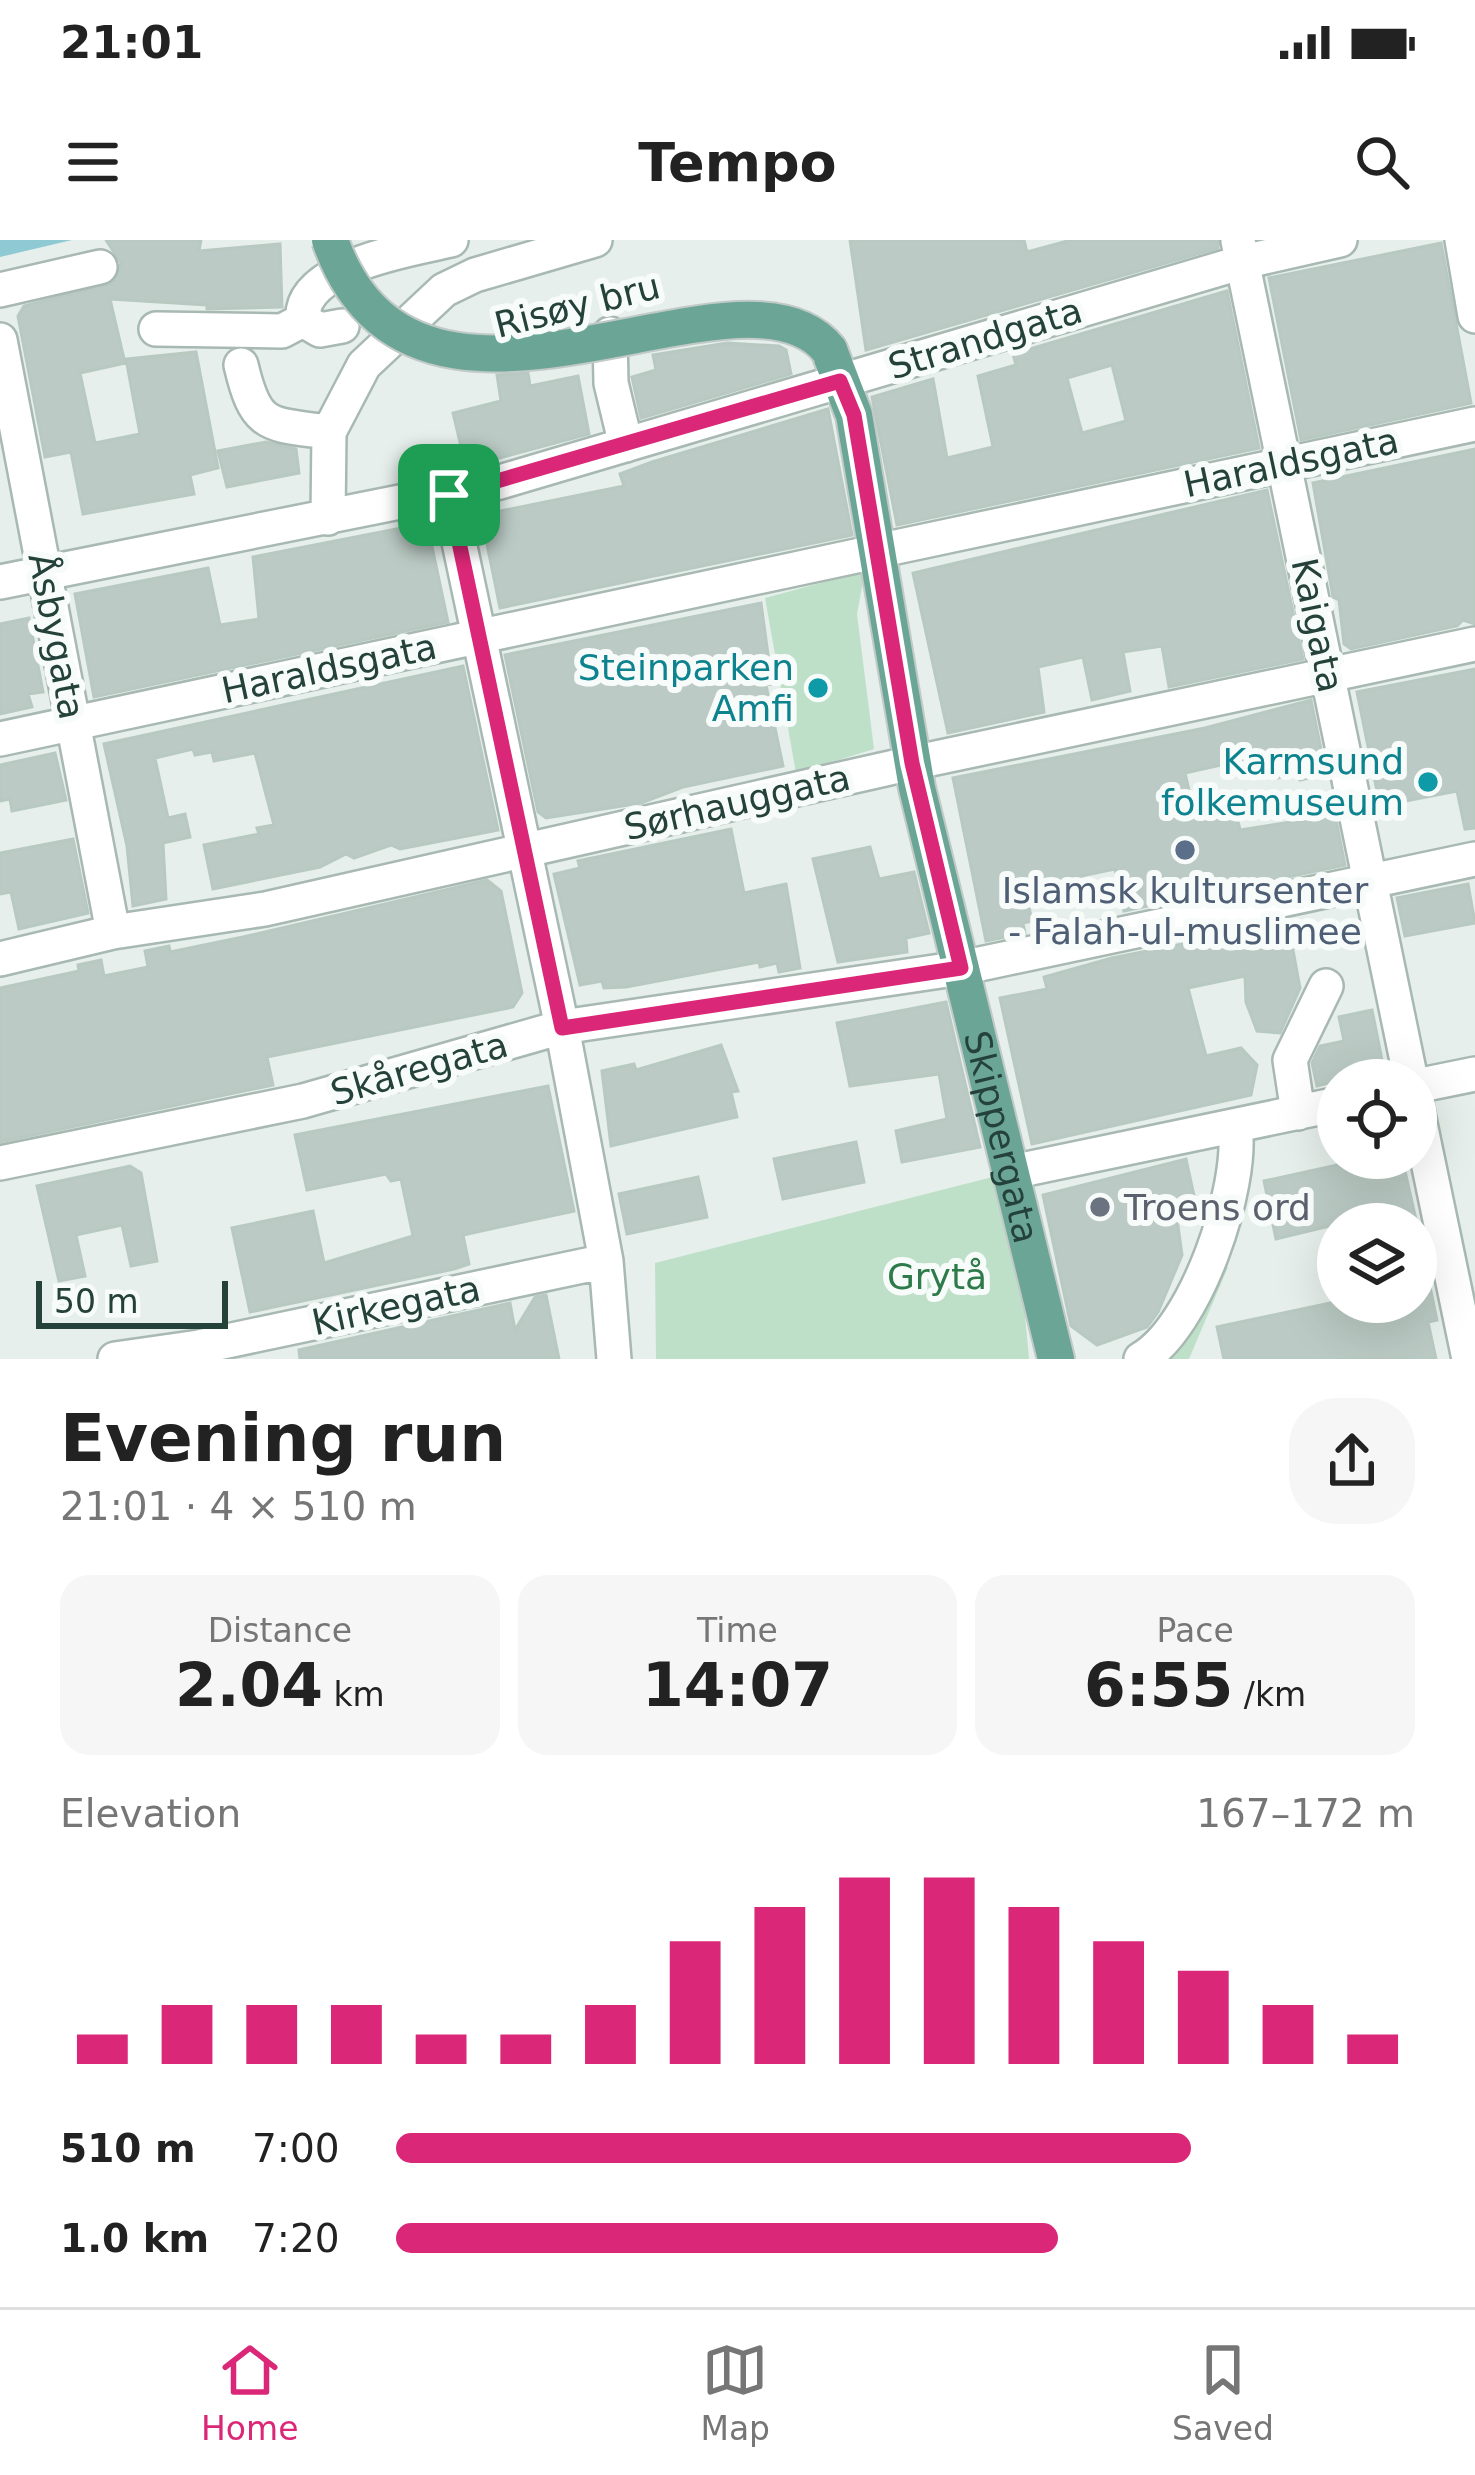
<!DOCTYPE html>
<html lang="en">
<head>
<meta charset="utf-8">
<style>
	body { margin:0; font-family:"DejaVu Sans",sans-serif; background:#f6f6f6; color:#222; height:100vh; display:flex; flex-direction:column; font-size:45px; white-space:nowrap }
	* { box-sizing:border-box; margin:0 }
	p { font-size:39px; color:#767676 }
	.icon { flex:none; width:66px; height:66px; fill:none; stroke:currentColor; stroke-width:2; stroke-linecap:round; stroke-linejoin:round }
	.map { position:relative; height:1119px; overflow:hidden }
	.sheet { display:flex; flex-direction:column; background:#fff; flex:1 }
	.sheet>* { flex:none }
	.fabs { position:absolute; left:1317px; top:819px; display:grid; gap:24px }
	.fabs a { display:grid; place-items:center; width:120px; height:120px; border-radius:50%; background:#fff; box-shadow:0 12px 48px #0002; font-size:60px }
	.scale { position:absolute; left:36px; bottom:30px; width:192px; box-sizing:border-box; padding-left:12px; border:6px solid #24423a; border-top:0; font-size:33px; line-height:42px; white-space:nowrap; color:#24423a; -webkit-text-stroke:9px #f7fbf9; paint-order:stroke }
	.pin { position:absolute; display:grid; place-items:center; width:102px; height:102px; color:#fff; margin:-51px; border-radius:24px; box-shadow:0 6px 18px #0006 }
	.round { display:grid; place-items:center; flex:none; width:126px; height:126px; border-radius:48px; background:#f6f6f6 }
	.headline { display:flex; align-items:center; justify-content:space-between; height:204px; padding:0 60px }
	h1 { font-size:66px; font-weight:700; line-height:90px }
	.stats { display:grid; grid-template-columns:repeat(3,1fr); gap:18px; height:204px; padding:12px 60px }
	.stats div { display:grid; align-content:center; border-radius:30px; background:#f6f6f6; text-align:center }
	.stats b { font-size:60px; font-weight:700 }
	.stats small { font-size:33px; font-weight:400 }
	.stats p { font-size:33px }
	.chart { height:336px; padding:24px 60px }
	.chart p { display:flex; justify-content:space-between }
	.chart svg { width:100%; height:216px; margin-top:12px; stroke:#db2777; stroke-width:6 }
	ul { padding:0 60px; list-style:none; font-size:39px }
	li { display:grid; grid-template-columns:192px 144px 1fr; align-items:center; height:90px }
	li i { height:30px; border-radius:15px; background:#db2777 }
	.status { display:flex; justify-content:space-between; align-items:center; height:84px; padding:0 60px; background:#fff; direction:ltr }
	.status svg { height:33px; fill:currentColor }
	header { display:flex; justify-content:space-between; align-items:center; height:156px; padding:0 60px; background:#fff; font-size:54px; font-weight:700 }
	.tabs { display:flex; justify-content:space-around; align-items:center; height:168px; border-top:3px solid #e0e0e0; background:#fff; font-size:33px; color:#767676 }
	.tabs a { display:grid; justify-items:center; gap:6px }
	.tabs .on { color:#db2777 }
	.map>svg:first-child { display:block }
</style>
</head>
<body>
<div class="status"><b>21:01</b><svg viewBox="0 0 49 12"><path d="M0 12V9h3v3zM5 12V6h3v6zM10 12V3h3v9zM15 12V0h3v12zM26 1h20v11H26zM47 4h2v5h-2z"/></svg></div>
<header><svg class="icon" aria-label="menu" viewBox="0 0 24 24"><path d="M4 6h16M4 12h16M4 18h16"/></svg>Tempo<svg class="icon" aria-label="search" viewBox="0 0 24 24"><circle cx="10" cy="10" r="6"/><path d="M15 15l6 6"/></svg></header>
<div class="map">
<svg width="1475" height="1119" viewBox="0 0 1475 1119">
	<rect width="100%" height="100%" fill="#e6efeb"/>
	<!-- green -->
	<path fill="#bfe0c8" d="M865,331L857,374L874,509L796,533L765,358Z
		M1012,932L1029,1119H656L655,1023Z
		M1223,1026L1228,1027L1189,1119H1167L1197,1086Z"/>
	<!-- water -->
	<path fill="#8ec9d4" d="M0,0H72L0,17Z"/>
	<!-- building -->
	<path fill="#bbcac4" stroke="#b8c9c2" stroke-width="3" fill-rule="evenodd" d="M106,0H201L199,11L280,4L282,67L207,69V65L110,59L125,123L80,133L95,203L140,194L126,119L196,112L218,228L190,235L194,254L83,274L71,212L45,217L18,76L24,66L113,43L121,23Z
		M850,0H1024L1027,12L1071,0H1218V8L866,110Z
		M1441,3L1471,163L1301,200L1269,38Z
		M1227,51L1259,208L897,285L872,157L933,139L947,218L993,207L978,136L1016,125L1013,114ZM1112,125L1126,181L1082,193L1067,138Z
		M727,103L779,106L786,110L791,134L641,178L632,137L656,130L653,115Z
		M528,133L530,146L578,136L589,194L466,227L453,173L501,161L497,135Z
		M828,169L852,295L500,368L481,275L624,246L620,234L652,222Z
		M266,202L296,209L299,233L227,247L218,211Z
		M1475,209V384L1463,380L1457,386L1351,409L1344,404L1339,360L1333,357L1313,243Z
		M1267,250L1303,419L1169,447L1162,406L1123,412L1130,451L1092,460L1083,417L1038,427L1044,472L948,493L913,333Z
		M427,283L448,382L94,457L75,354L208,328L220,385L259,379L253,317Z
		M761,363L772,444L766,445L783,526L683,547L641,563L546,578L538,572L505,415Z
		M29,378L43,452L28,454L32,467L0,474V384Z
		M463,426L498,590L400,609L391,605L354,618L346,614L320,627L213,649L204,605L259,594L257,588L274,585L255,513L214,521L212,512L195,515L193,509L155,518L168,578L185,574L190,597L163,603L166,659L133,666L127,606L104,504Z
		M1475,429V588L1465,589L1457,551L1380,566L1357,452Z
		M1311,460L1326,534L1300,540L1294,534L1278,538L1277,531L1252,537L1248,519L1185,533L1196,580L1236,572L1240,590L1335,575L1345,625L1124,671L1115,629L1067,639L1069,649L1027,658L1032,681L1023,683L1025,693L986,701L953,538L1205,488Z
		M55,513L66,560L12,571L10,559L0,561V525Z
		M731,589L744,653L786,644L800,728L779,732L777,723L760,727L759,722L626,747L604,748L602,741L580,745L554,634L580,628L578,621Z
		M73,599L88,673L19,689L11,652L0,654V613Z
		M870,607L879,639L914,632L929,693L906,698L907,712L838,722L813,619Z
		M487,640L501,651L522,753L513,767L267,817L273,845L0,902V748L79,731L78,725L101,720L104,736L148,727L145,711L169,706L170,712L243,697Z
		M1468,644L1475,683L1405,696L1397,658Z
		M1288,683L1300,748L1280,793L1257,791L1246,762L1245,736L1188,748L1206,816L1241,808L1257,825L1251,855L1032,904L1000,758L1047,749L1044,737L1112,718Z
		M946,762L980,907L902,922L896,891L947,879L939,834L850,846L837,783Z
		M1372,770L1382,820L1376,831L1317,846L1312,823L1320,806L1344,801L1339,777Z
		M721,805L738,851L731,852L737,877L611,906L602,831L634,824L636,830Z
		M548,846L574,971L463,995L469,1024L454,1029L250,1072L232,988L313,971L324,1023L413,996L401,939L391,941L386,934L307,950L295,895Z
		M856,902L864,942L783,959L774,919Z
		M1369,918H1402L1417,984H1338L1276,999L1264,941Z
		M1186,919L1195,960L1175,964L1182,1015L1158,1072L1147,1087L1097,1105L1071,1086L1043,955Z
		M130,926L141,933L157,1021L131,1026L122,985L76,995L85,1036L59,1041L37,946Z
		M698,937L707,977L627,994L619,954Z
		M1425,1023L1437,1080L1428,1082L1436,1119H1224L1217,1087L1335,1062H1416V1024Z
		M546,1055L559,1119H300L299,1110L510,1063L515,1090L535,1057Z"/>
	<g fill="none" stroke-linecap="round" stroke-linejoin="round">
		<!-- minor casing -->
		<g stroke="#a8b8b2" stroke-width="38">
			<path id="minor" d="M1462,0L1475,76
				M1238,1L1411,840
				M0,50L100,27
				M303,80C298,26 412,9 451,0
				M303,80L320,90L342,86
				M156,89L282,91L303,80
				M610,94L611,143L626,205
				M0,100L113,692
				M241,125C256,189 268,184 329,192
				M449,255L562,787L606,1021L614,1119
				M328,278L329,192L364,125L444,50L475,35L595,0
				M896,307L1475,184
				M0,342L500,242L1243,22L1340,0
				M0,499L870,313
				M0,719L113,692L265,669L912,523L1475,404
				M1416,846L1475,834
				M1416,864L1469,1119
				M1298,873L1290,820L1326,746
				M0,923L303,861L562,787L961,728L1475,619
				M1012,932L1338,864
				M115,1119L199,1107L606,1021
				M1141,1119C1196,1088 1244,946 1235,886"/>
		</g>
		<!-- major casing -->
		<g stroke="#c2cac8" stroke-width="40">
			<g id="major">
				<path id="s1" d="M829,110L854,175L917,548L1056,1119"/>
			</g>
		</g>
		<!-- minor -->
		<use href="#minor" stroke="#fff" stroke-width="33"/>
		<!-- major -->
		<use href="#major" stroke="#6aa596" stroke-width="36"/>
		<!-- major-bridge casing -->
		<g stroke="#c2cac8" stroke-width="40" stroke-linecap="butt">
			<path id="major-bridge" d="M330,0C415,245 741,0 829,110"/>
		</g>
		<!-- major-bridge -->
		<use href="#major-bridge" stroke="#6aa596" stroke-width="36"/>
	</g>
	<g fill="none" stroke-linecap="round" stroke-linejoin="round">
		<!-- route casing -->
		<g stroke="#fff" stroke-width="24">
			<path id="route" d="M840,141L854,175L912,523L961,728L562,788L449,255Z"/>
		</g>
		<!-- route -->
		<use href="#route" stroke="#db2777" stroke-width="15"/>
	</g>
	<!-- markers -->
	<g fill="#0f9aa8" stroke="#f7fbf9" stroke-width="4.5">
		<circle cx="818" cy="448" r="12"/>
		<circle cx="1428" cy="542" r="12"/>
	</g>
	<circle fill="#5c6f8a" stroke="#f7fbf9" stroke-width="4.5" cx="1185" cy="610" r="12"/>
	<circle fill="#6b7280" stroke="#f7fbf9" stroke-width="4.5" cx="1100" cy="967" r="12"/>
	<g text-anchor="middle" stroke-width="12" stroke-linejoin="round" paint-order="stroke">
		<!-- street labels -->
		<g font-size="36" fill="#24423a" stroke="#f7fbf9">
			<text transform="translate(577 65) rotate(-14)" y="13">Risøy bru</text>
			<text transform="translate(985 98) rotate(-17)" y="13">Strandgata</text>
			<text transform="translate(1291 222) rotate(-12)" y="13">Haraldsgata</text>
			<text transform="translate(1318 385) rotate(78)" y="13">Kaigata</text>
			<text transform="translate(57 396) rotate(79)" y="13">Åsbygata</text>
			<text transform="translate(329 428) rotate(-12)" y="13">Haraldsgata</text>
			<text transform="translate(737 562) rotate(-13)" y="13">Sørhauggata</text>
			<text transform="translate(419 828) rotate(-16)" y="13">Skåregata</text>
			<text dy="13" stroke="none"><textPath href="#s1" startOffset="807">Skippergata</textPath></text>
			<text transform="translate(396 1065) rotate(-12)" y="13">Kirkegata</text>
		</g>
		<!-- culture labels -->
		<g font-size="36" fill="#0d838f" stroke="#f7fbf9" text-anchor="end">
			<text x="794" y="440">Steinparken<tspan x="794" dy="41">Amfi</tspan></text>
			<text x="1404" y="534">Karmsund<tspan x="1404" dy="41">folkemuseum</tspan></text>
		</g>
		<!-- service labels -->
		<g font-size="36" fill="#4e5e75" stroke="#f7fbf9">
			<text x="1185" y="663">Islamsk kultursenter<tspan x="1185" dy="41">- Falah-ul-muslimee</tspan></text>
		</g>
		<!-- worship labels -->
		<g font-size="36" fill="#5b616d" stroke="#f7fbf9" text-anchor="start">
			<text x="1124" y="980">Troens ord</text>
		</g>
		<!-- park labels -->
		<g font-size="36" fill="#2d7a4b" stroke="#f7fbf9">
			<text x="937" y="1049">Grytå</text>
		</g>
	</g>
</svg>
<div class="fabs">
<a><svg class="icon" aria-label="locate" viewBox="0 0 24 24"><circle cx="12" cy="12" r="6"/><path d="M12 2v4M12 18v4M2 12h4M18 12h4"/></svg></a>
<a><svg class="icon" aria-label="layers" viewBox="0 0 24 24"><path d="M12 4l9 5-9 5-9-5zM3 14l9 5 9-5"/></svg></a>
</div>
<div class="scale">50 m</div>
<div class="pin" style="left:449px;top:255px;background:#1e9e55"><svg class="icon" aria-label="arrive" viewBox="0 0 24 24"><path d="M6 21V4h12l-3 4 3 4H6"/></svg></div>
</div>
<section class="sheet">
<div class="headline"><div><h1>Evening run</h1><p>21:01 · 4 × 510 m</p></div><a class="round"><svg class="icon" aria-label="share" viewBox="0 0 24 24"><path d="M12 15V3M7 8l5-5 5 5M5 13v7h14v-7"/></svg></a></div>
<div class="stats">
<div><p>Distance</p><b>2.04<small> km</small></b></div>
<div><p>Time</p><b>14:07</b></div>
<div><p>Pace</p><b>6:55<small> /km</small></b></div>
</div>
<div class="chart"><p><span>Elevation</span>167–172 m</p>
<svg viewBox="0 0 160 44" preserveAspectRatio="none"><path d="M5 44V38M15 44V32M25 44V32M35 44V32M45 44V38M55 44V38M65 44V32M75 44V19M85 44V12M95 44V6M105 44V6M115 44V12M125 44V19M135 44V25M145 44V32M155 44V38"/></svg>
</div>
<ul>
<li><b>510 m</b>7:00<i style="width:78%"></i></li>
<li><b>1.0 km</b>7:20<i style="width:65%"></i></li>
</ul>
</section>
<nav class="tabs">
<a class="on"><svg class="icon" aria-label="home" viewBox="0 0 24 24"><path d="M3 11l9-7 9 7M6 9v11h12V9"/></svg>Home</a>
<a><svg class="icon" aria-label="map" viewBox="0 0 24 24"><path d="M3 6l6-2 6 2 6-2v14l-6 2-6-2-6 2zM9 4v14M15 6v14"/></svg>Map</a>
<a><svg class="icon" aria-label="saved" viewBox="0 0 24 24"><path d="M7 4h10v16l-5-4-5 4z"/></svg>Saved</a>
</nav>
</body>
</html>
